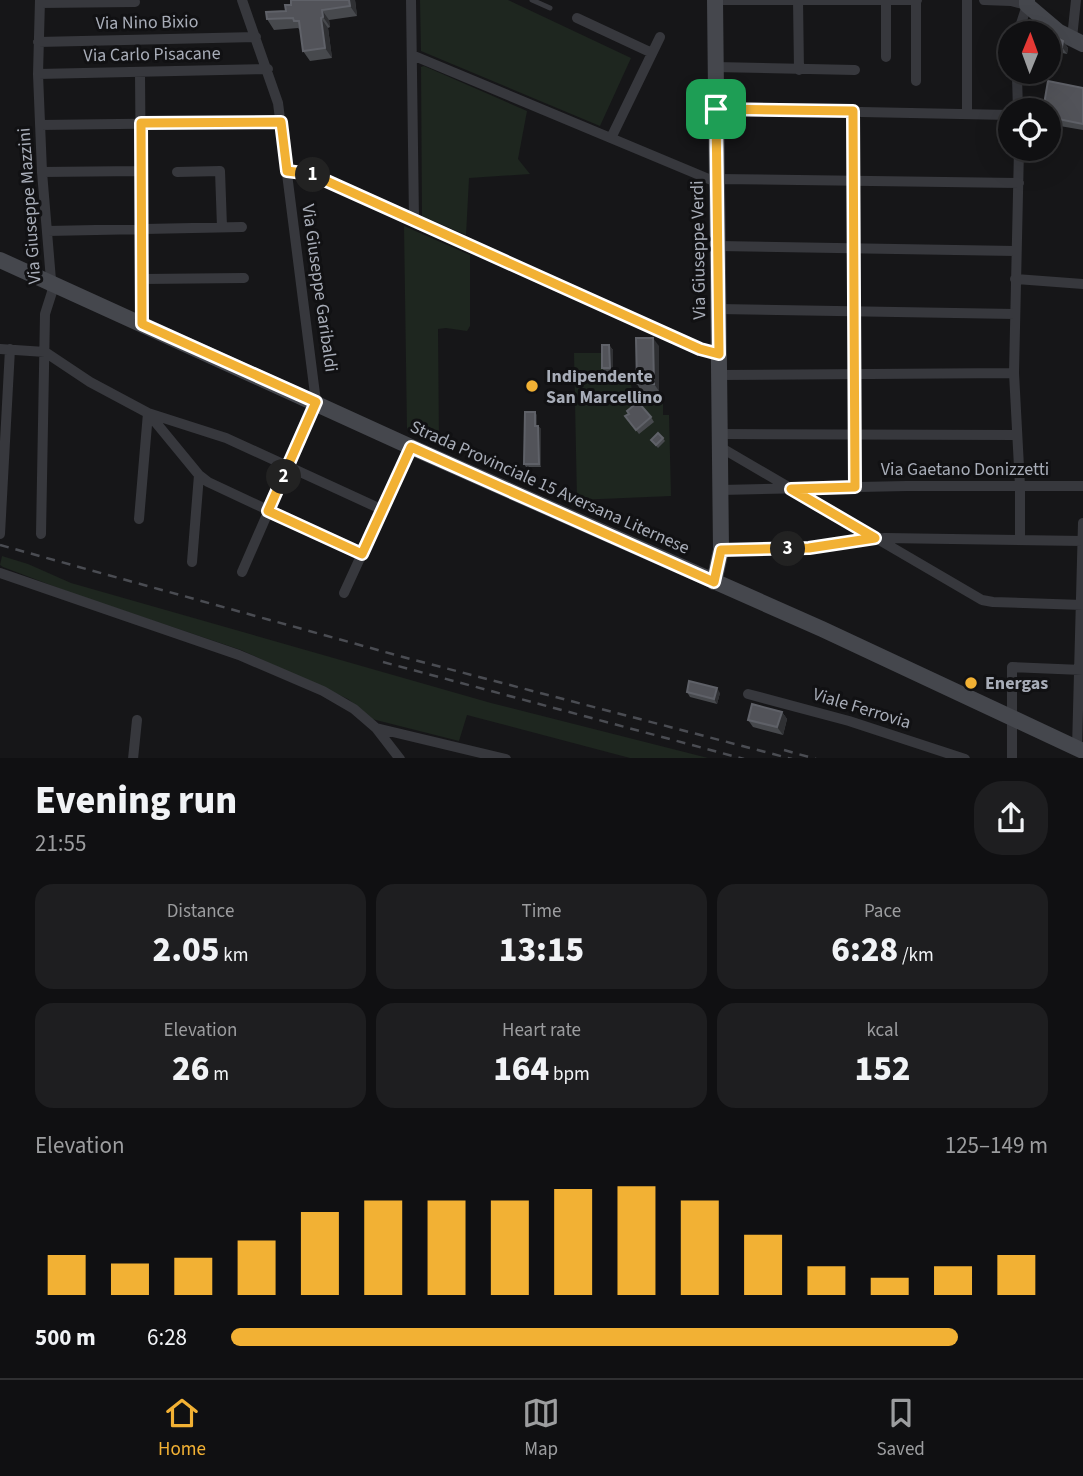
<!DOCTYPE html>
<html lang="en">
<head>
<meta charset="utf-8">
<style>
	body { margin:0; font-family:"Source Sans 3",sans-serif; background:#1e1e20; color:#f1f3f6; height:100vh; display:flex; flex-direction:column; font-size:26px; white-space:nowrap }
	* { box-sizing:border-box; margin:0 }
	p { font-size:23px; color:#9c9d9f }
	.icon { flex:none; width:38px; height:38px; fill:none; stroke:currentColor; stroke-width:2; stroke-linecap:round; stroke-linejoin:round }
	.map { position:relative; height:758px; overflow:hidden }
	.side { display:flex; flex-direction:column; background:#101012; flex:1 }
	.side>* { flex:none }
	.needle { width:46px; rotate:1deg }
	.buttons { position:absolute; left:998px; top:21px; display:grid; gap:14px }
	.buttons a { display:grid; place-items:center; width:63px; height:63px; border-radius:50%; background:#101012; box-shadow:0 7px 28px #0002,0 0 0 2px #303032; font-size:35px }
	.pin { position:absolute; display:grid; place-items:center; width:60px; height:60px; color:#fff; margin:-30px; border-radius:14px; box-shadow:0 4px 10px #0006 }
	.km { position:absolute; width:35px; height:35px; margin:-18px; border-radius:50%; background:#222; color:#fff; font-size:19px; line-height:35px; text-align:center }
	.round { display:grid; place-items:center; flex:none; width:74px; height:74px; border-radius:28px; background:#1e1e20 }
	.summary { display:flex; align-items:center; justify-content:space-between; height:119px; padding:0 35px }
	h1 { font-size:38px; font-weight:800; line-height:52px }
	.figures { display:grid; grid-template-columns:repeat(3,1fr); gap:10px; height:119px; padding:7px 35px }
	.figures div { display:grid; align-content:center; border-radius:18px; background:#1e1e20; text-align:center }
	.figures b { font-size:35px; font-weight:800 }
	.figures small { font-size:19px; font-weight:400 }
	.figures p { font-size:19px }
	.chart { height:196px; padding:14px 35px }
	.chart p { display:flex; justify-content:space-between }
	.chart svg { width:100%; height:126px; margin-top:7px; stroke:#f2b134; stroke-width:6 }
	ul { padding:0 35px; list-style:none; font-size:23px }
	li { display:grid; grid-template-columns:112px 84px 1fr; align-items:center; height:52px }
	li i { height:18px; border-radius:9px; background:#f2b134 }
	.menu { display:flex; justify-content:space-around; align-items:center; height:98px; border-top:2px solid #303032; background:#101012; font-size:19px; color:#9c9d9f }
	.menu a { display:grid; justify-items:center; gap:4px }
	.menu .selected { color:#f2b134 }
	.map>svg:first-child { display:block }
</style>
</head>
<body>
<div class="map">
<svg width="1083" height="759" viewBox="0 0 1083 759">
	<rect width="100%" height="100%" fill="#161618"/>
	<!-- green -->
	<path fill="#1e261f" d="M420,0H508L631,58L600,126L421,51Z
		M424,66L527,111L518,159L530,174L469,178L466,235L422,216L421,67Z
		M404,226L470,255V326L467,331L446,328L438,329L439,444L407,430Z
		M574,353H603L604,376L619,384H631L632,392L639,395L663,396V415H669L671,496L577,500Z
		M2,556L28,564L71,583L491,703L708,758H630L467,715L459,741L372,719L348,699L241,650L74,594L3,567L0,565Z"/>
	<g fill="none" stroke-linecap="round" stroke-linejoin="round">
		<!-- lane -->
		<path stroke="#37383d" stroke-width="5" d="M532,0L550,8"/>
		<!-- street -->
		<path stroke="#37383d" stroke-width="10" d="M40,0L38,74L42,172L52,292L45,314L41,534
			M411,0L414,220
			M715,0H917
			M798,0L799,70
			M886,0V57
			M916,0V81
			M967,0V114
			M984,0L1011,1L1027,5L1018,33
			M40,3L135,2
			M577,18L652,53
			M1072,38L1076,0
			M38,42L256,37
			M412,55L716,182
			M715,67L855,70
			M140,73L142,324
			M38,74L268,69
			M1017,77L1018,110
			M716,109L1010,115
			M853,112L855,487
			M40,125L281,122
			M611,138L660,37
			M1019,149L1014,373L1020,486V539
			M287,171L311,174L700,349L719,353
			M42,172L141,171
			M177,172L220,171L222,227
			M717,179L1019,183
			M47,231L242,227
			M718,246L1015,251
			M143,279L244,278
			M1015,279L1083,284
			M719,309L1015,314
			M0,349L45,352L90,382L148,413L199,475L208,482L362,554
			M719,375L1014,373
			M720,434L1017,435
			M720,447L982,600L993,602L1083,605
			M721,490L907,486H1083
			M139,519L148,413L226,438L383,510
			M0,534L10,349
			M721,550L809,548L885,538L1083,541
			M192,562L199,475
			M242,572L316,402L278,103L242,0
			M0,573L239,655L323,691L354,709L376,728L400,759
			M344,593L411,447
			M748,694L849,721L965,759
			M376,728L506,759
			M1077,748L1083,523
			M133,759L137,720
			M1012,759V667L1082,670"/>
		<!-- secondary -->
		<path stroke="#45474d" stroke-width="16" d="M1027,0V5L1059,32L1083,44
			M0,260L411,447L822,629L1083,751
			M714,582L721,550L715,0"/>
		<!-- rail -->
		<path stroke="#4a4c52" stroke-width="2.5" stroke-dasharray="9 7" stroke-linecap="butt" d="M0,545L403,657L792,759
			M383,662L744,759
			M784,750L816,759"/>
	</g>
	<!-- wall -->
	<path fill="#47494d" d="M355,0L357,16L329,20L330,27L328,28L332,58L310,61L303,51L301,31L298,28L274,30L267,19L286,11Z
		M1047,33L1063,41L1068,48L1067,54L1048,50V33Z
		M1083,88V130L1048,124V110Z
		M609,345L613,350V373H606L602,368Z
		M659,346V391L642,392L637,384Z
		M537,415V426H538L541,429V467H526L524,464Z
		M625,416L651,417L654,422L639,434Z
		M663,438L665,441L658,448L651,440Z
		M687,692L720,693L717,704L690,697Z
		M782,712L787,719L783,735L753,727L748,720Z"/>
	<!-- shaded-wall -->
	<path fill="#2f3033" d="M349,0H355L357,16L350,6Z
		M322,10L329,20L330,27L323,17Z
		M321,18L328,28L332,58L325,48Z
		M1063,41L1068,48L1067,54L1062,47Z
		M653,338L659,346V391L654,384Z
		M609,345L613,350V373L610,368Z
		M535,412L537,415V429L535,426Z
		M538,426L541,429V467L539,464Z
		M717,688L720,693L717,704L714,699Z
		M782,712L787,719L783,735L777,727Z"/>
	<!-- building -->
	<path fill="#525359" stroke="#5f6168" stroke-width="2" d="M291,0H349L350,6L322,10L323,17L321,18L325,48L303,51L299,21H294L293,18L267,19L266,12L286,11L285,5H291Z
		M1033,21L1047,33L1063,41L1062,47L1048,43V33H1019L1021,26L1031,24Z
		M1048,81L1083,88V124L1048,117V110H1043Z
		M636,338H653L654,384H637Z
		M602,345H609L610,368H602Z
		M638,402L651,417L636,430L625,416L629,414L627,411Z
		M525,412H535V426H538L539,464H524Z
		M658,433L663,438L656,445L651,440Z
		M689,681L717,688L714,699L687,692Z
		M752,704L782,712L777,727L748,720Z"/>
	<g fill="none" stroke-linecap="round" stroke-linejoin="round">
		<!-- route casing -->
		<g stroke="#fff" stroke-width="14">
			<path id="route" d="M716,109L853,111L855,487L791,489L875,538L809,548L721,550L714,582L411,447L362,554L268,511L316,402L142,324L141,123L281,122L287,171L311,174L700,349L719,354Z"/>
		</g>
		<!-- route -->
		<use href="#route" stroke="#f2b134" stroke-width="9"/>
	</g>
	<!-- markers -->
	<g fill="#f2b134" stroke="#111113" stroke-width="2.5">
		<circle cx="532" cy="386" r="7"/>
		<circle cx="971" cy="683" r="7"/>
	</g>
	<g text-anchor="middle" stroke-width="6" stroke-linejoin="round" paint-order="stroke">
		<!-- street labels -->
		<g font-size="18" fill="#a8adb8" stroke="#111113">
			<text transform="translate(147 22) rotate(-1)" y="6">Via Nino Bixio</text>
			<text transform="translate(152 54) rotate(-1)" y="6">Via Carlo Pisacane</text>
			<text transform="translate(29 206) rotate(-94)" y="6">Via Giuseppe Mazzini</text>
			<text transform="translate(698 250) rotate(-91)" y="6">Via Giuseppe Verdi</text>
			<text transform="translate(320 288) rotate(82)" y="6">Via Giuseppe Garibaldi</text>
			<text x="965" y="475">Via Gaetano Donizzetti</text>
			<text transform="translate(550 487) rotate(24)" y="6">Strada Provinciale 15 Aversana Liternese</text>
			<text transform="translate(862 708) rotate(17)" y="6">Viale Ferrovia</text>
		</g>
		<!-- poi labels -->
		<g font-size="18" font-weight="bold" fill="#a8adb8" stroke="#111113" text-anchor="start">
			<text x="546" y="382">Indipendente<tspan x="546" dy="21">San Marcellino</tspan></text>
			<text x="985" y="689">Energas</text>
		</g>
	</g>
</svg>
<div class="buttons">
<a><svg class="needle" viewBox="-14 -14 28 28"><path d="M0-13l5 13h-10z" fill="#e53935"/><path d="M0 13l5-13h-10z" fill="#9c9d9f"/></svg></a>
<a><svg class="icon" aria-label="locate" viewBox="0 0 24 24"><circle cx="12" cy="12" r="6"/><path d="M12 2v4M12 18v4M2 12h4M18 12h4"/></svg></a>
</div>
<div class="pin" style="left:716px;top:109px;background:#1e9e55"><svg class="icon" aria-label="arrive" viewBox="0 0 24 24"><path d="M6 21V4h12l-3 4 3 4H6"/></svg></div>
<b class="km" style="left:313px;top:175px">1</b>
<b class="km" style="left:284px;top:477px">2</b>
<b class="km" style="left:788px;top:549px">3</b>
</div>
<section class="side">
<div class="summary"><div><h1>Evening run</h1><p>21:55</p></div><a class="round"><svg class="icon" aria-label="share" viewBox="0 0 24 24"><path d="M12 15V3M7 8l5-5 5 5M5 13v7h14v-7"/></svg></a></div>
<div class="figures">
<div><p>Distance</p><b>2.05<small> km</small></b></div>
<div><p>Time</p><b>13:15</b></div>
<div><p>Pace</p><b>6:28<small> /km</small></b></div>
</div>
<div class="figures">
<div><p>Elevation</p><b>26<small> m</small></b></div>
<div><p>Heart rate</p><b>164<small> bpm</small></b></div>
<div><p>kcal</p><b>152</b></div>
</div>
<div class="chart"><p><span>Elevation</span>125–149 m</p>
<svg viewBox="0 0 160 44" preserveAspectRatio="none"><path d="M5 44V30M15 44V33M25 44V31M35 44V25M45 44V15M55 44V11M65 44V11M75 44V11M85 44V7M95 44V6M105 44V11M115 44V23M125 44V34M135 44V38M145 44V34M155 44V30"/></svg>
</div>
<ul>
<li><b>500 m</b>6:28<i style="width:89%"></i></li>
</ul>
</section>
<nav class="menu">
<a class="selected"><svg class="icon" aria-label="home" viewBox="0 0 24 24"><path d="M3 11l9-7 9 7M6 9v11h12V9"/></svg>Home</a>
<a><svg class="icon" aria-label="map" viewBox="0 0 24 24"><path d="M3 6l6-2 6 2 6-2v14l-6 2-6-2-6 2zM9 4v14M15 6v14"/></svg>Map</a>
<a><svg class="icon" aria-label="saved" viewBox="0 0 24 24"><path d="M7 4h10v16l-5-4-5 4z"/></svg>Saved</a>
</nav>
</body>
</html>
